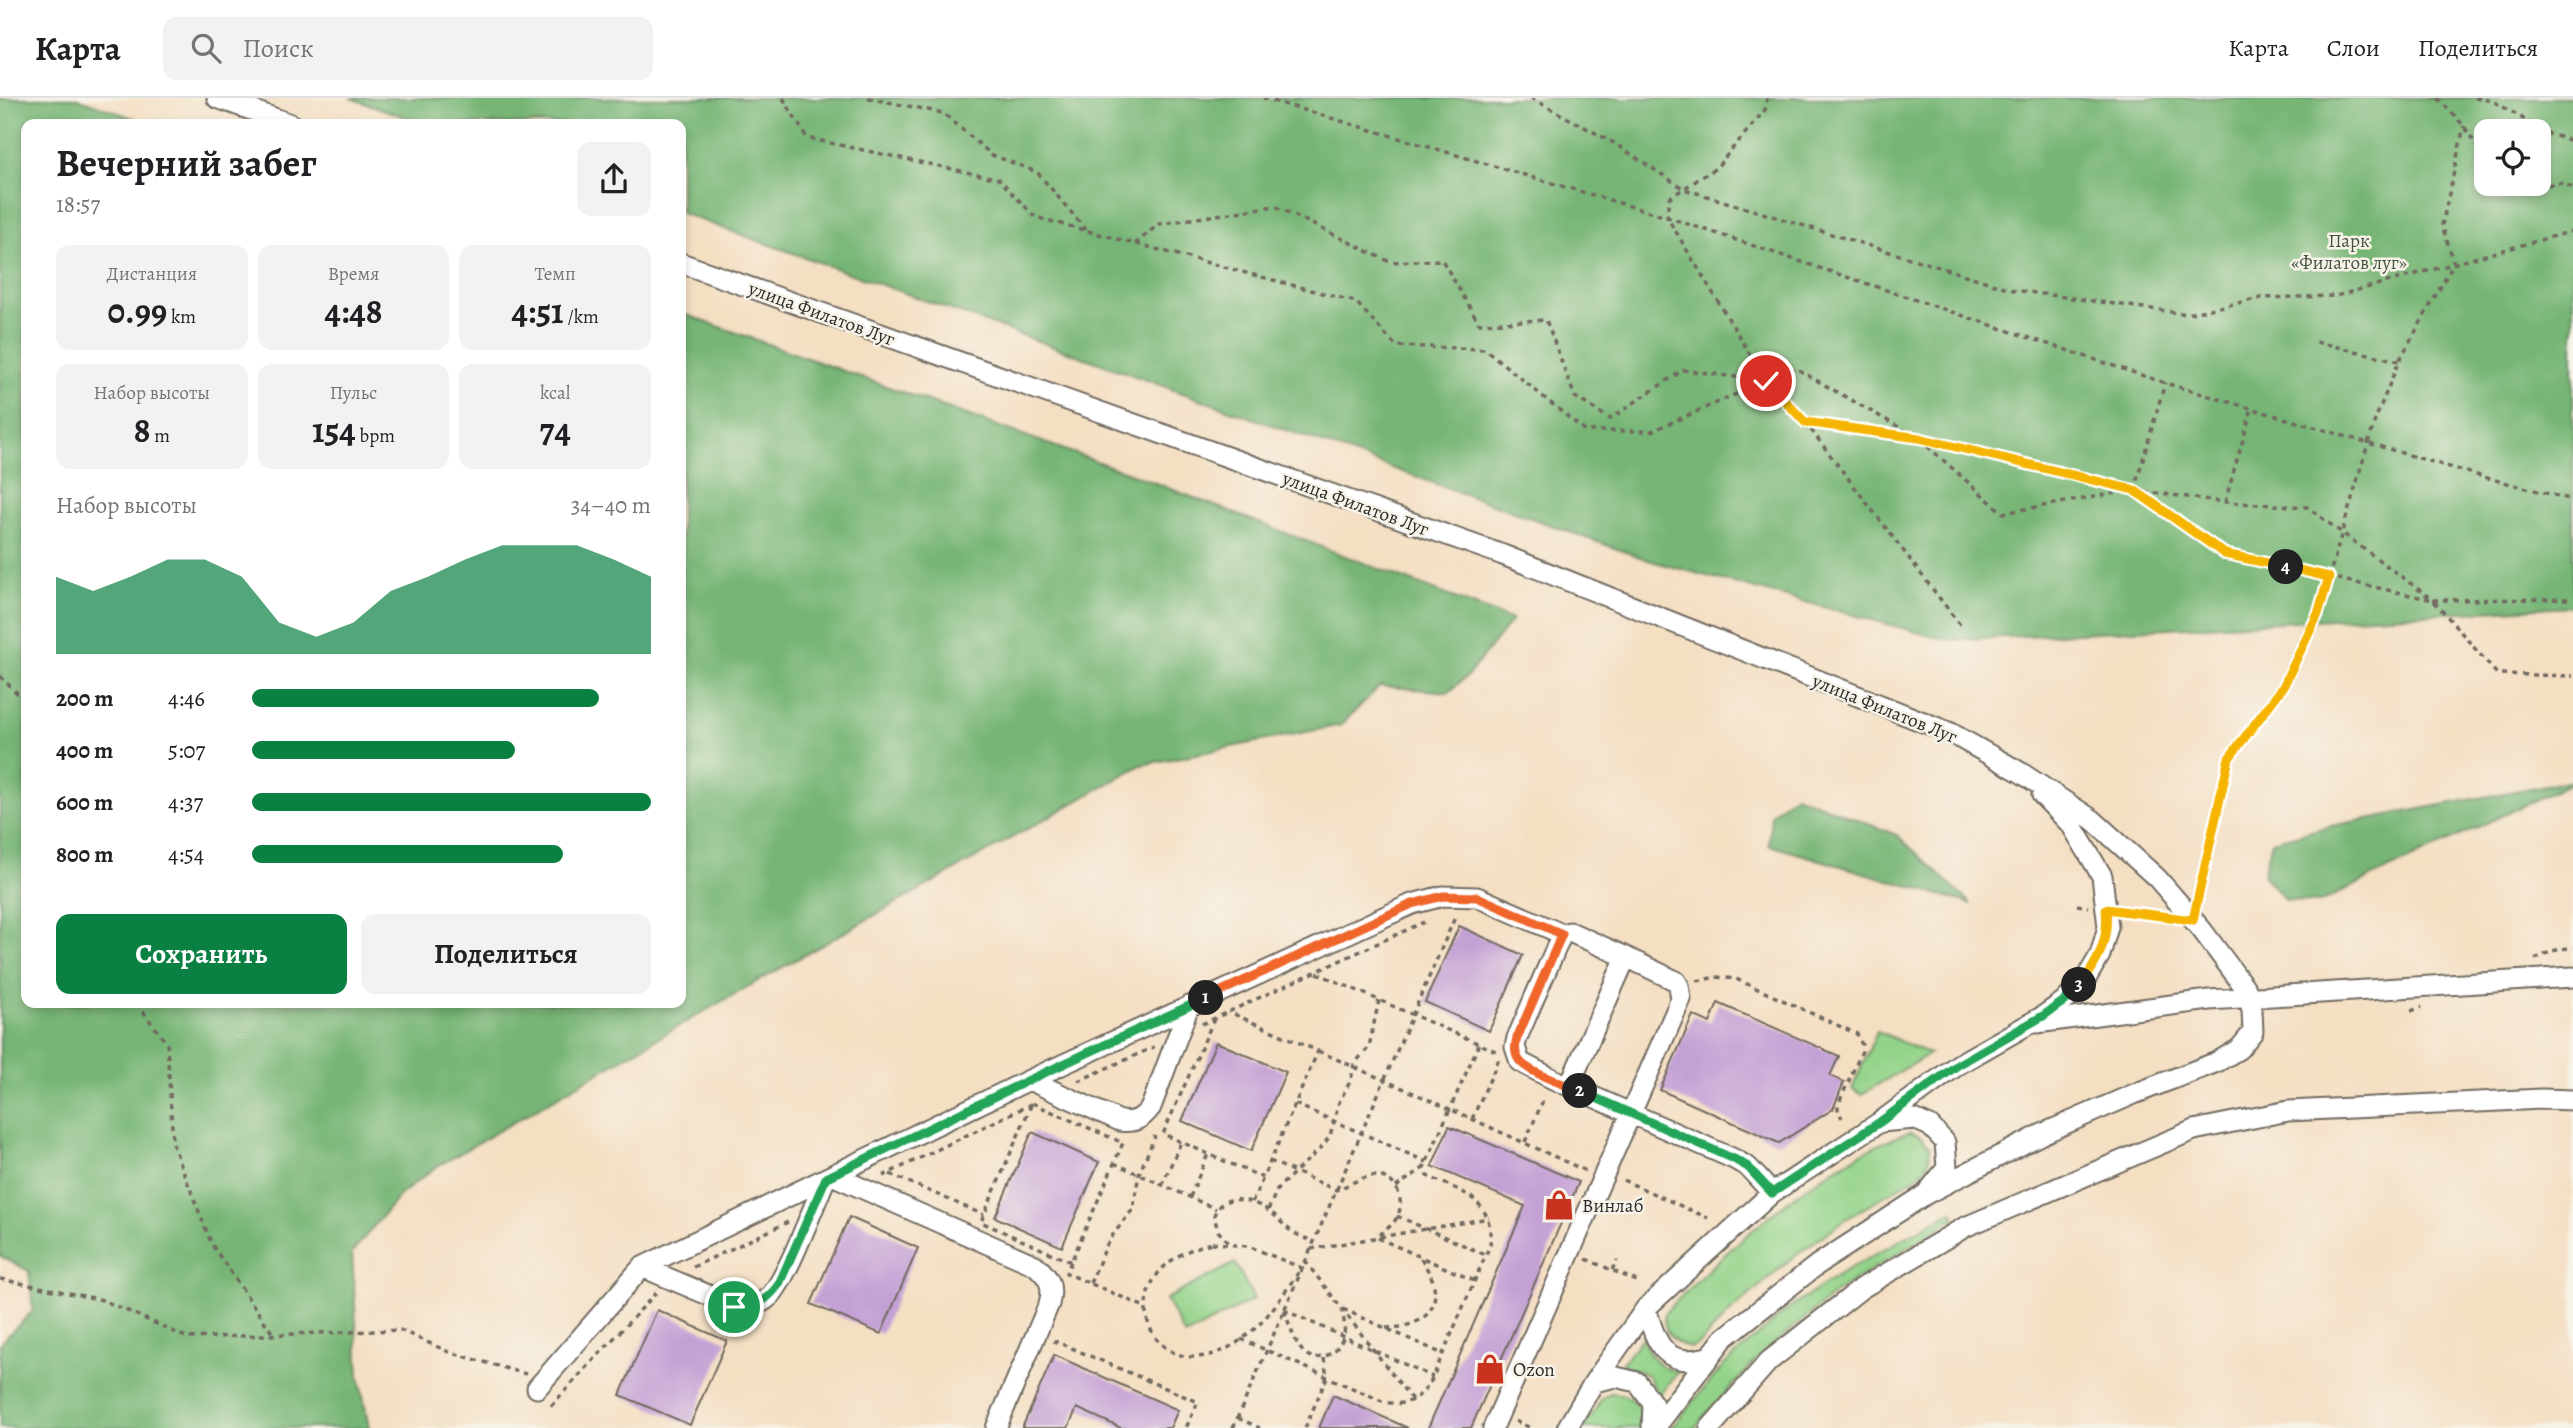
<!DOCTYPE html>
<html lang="ru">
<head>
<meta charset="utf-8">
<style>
	body { margin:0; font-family:Alegreya,serif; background:#f2f2f2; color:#202124; height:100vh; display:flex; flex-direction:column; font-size:26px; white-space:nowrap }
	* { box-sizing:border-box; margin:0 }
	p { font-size:23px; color:#757577 }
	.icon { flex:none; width:38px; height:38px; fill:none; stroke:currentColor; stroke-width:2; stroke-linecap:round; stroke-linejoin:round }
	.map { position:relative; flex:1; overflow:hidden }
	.sheet { position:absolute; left:21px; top:21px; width:665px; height:889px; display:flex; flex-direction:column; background:#fff; border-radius:14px; box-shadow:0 4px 10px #0003 }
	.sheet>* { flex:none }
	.tools { position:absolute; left:2474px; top:21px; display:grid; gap:14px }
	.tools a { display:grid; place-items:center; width:77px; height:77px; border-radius:14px; background:#fff; box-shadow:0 4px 10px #0003; font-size:35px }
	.pin { position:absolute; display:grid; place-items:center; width:60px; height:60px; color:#fff; margin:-30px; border:4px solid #fff; border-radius:50%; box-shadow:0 2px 7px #0007 }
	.km { position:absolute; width:35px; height:35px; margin:-18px; border-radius:50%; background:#222; color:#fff; font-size:19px; line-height:35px; text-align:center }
	.round { display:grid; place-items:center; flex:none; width:74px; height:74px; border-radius:14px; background:#f2f2f2 }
	.overview { display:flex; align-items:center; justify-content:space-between; height:119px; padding:0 35px }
	h1 { font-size:38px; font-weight:700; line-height:52px }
	.figures { display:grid; grid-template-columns:repeat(3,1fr); gap:10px; height:119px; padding:7px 35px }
	.figures div { display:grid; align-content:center; border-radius:14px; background:#f2f2f2; text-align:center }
	.figures b { font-size:35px; font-weight:700 }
	.figures small { font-size:19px; font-weight:400 }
	.figures p { font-size:19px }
	.chart { height:196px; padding:14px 35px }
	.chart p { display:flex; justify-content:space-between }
	.chart svg { width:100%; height:126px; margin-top:7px; fill:#0b8043; opacity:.7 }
	.primary-button { display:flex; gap:14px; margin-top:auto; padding:14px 35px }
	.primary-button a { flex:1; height:80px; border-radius:14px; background:#0b8043; color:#fff; font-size:28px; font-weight:700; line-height:80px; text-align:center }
	.primary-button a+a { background:#f2f2f2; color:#202124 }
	ul { padding:0 35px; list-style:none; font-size:23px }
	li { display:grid; grid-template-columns:112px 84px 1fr; align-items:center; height:52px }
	li i { height:18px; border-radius:9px; background:#0b8043 }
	header { display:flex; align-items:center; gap:42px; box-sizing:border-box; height:98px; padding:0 35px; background:#fff; border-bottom:2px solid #e0e0e0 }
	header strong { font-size:33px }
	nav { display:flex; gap:38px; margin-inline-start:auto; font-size:24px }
	.search { width:490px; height:63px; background:#f2f2f2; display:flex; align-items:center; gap:18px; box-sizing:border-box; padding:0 24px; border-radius:14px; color:#757577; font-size:26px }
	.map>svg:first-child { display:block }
</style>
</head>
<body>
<header>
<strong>Карта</strong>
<div class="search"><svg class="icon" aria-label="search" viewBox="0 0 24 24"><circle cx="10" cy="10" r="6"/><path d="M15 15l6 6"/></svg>Поиск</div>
<nav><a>Карта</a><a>Слои</a><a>Поделиться</a></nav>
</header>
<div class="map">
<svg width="2573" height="1330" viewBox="0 0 2573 1330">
	<rect width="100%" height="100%" fill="#f7f3e8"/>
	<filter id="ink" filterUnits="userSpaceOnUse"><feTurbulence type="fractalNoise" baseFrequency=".0143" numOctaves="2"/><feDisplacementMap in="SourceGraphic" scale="14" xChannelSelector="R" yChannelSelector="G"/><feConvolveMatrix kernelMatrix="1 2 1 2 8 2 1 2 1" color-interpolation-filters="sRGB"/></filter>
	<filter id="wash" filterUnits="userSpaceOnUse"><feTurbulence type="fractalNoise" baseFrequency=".00686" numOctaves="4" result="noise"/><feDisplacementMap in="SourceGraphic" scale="28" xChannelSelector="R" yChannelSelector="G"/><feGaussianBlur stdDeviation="1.57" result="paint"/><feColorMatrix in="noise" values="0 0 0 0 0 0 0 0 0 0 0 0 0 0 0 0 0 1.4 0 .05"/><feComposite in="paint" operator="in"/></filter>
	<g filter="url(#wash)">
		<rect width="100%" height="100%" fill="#f4dfc3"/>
		<!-- green -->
		<path fill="#93d389" stroke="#5f7f5a" stroke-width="2" d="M1877,933L1929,956L1862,996L1852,991Z
			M1910,1034L1921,1039L1930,1049L1929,1064L1919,1077L1846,1121L1793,1159L1728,1216L1700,1245L1691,1250C1674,1245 1663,1234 1664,1216C1727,1150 1823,1063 1910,1034Z
			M1953,1113L1955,1120L1838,1193L1764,1254L1704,1318L1695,1330H1671L1724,1267L1783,1215L1838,1177Z
			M1235,1165L1254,1201L1185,1238L1166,1201Z
			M1643,1239C1647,1257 1660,1273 1679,1273L1658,1298L1648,1277L1621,1266Z
			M1610,1295C1630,1295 1640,1305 1643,1324L1639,1330H1584L1602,1300Z"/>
		<!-- forest -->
		<path fill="#76b575" stroke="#507050" stroke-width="2" fill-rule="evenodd" d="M0,0H77L150,26H26V905H681V215L1132,376L1512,522L1469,576L1449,594L1380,588L1341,627L1141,667L696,918L433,1071L400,1097L352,1154L359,1277L369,1330H0V1245L33,1213L29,1173L0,1158Z
			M350,0H2573V508L1947,542L1651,463L681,115V26H426ZM2539,33V86H2487V33Z
			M2573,682V684L2320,804L2286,802L2263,777L2272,743L2331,728Z
			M1795,697L1897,737L1971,806L1769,747L1771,716Z"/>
		<g id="blocks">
			<!-- building -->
			<path fill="#c4a1d5" d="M1459,828L1523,857L1489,933L1425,904Z
				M1718,905L1839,958L1830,978L1844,984L1833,1011L1779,1045L1660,992L1693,917L1710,925Z
				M1216,944L1286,974L1251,1053L1182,1023Z
				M1449,1028L1579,1084L1471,1330H1428L1525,1108L1432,1068Z
				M1032,1034L1099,1064L1062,1149L995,1119Z
				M849,1119L918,1150L881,1236L811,1206Z
				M657,1212L727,1243L690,1327L620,1297Z
				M1054,1257L1178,1312L1170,1330H1121L1077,1310L1068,1330H1022Z
				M1333,1297L1408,1330H1319Z"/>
		</g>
	</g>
	<g filter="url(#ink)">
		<use href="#blocks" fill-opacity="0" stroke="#716a60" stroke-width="2"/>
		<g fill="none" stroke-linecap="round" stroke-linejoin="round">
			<!-- minor casing -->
			<g stroke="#716a60" stroke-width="23">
				<path id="minor" d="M217,0L291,26
					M681,165L1503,457L1951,635L2020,674L2093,722L2157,780L2202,832L2246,891L2252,912L2253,934L2239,951L2217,964L2134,996L2042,1036L1926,1096
					M1562,836L1570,834L1626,859L1569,988
					M2037,925L2209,902L2573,879
					M1029,982L1120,1023C1135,1025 1142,1021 1151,1009L1189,908
					M832,1077L1035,1167C1049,1179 1054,1187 1049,1206L996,1330
					M642,1169L734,1208C747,1210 759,1208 769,1199C787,1182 814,1106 826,1080
					M1646,1210C1656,1247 1666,1272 1710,1258
					M1594,1284L1616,1279L1637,1284L1653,1306L1652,1330
					M537,1290L642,1169L1029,982L1412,806L1443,798L1477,799L1562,836L1517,940L1515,949L1520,964L1553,981L1734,1061L1748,1069L1772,1095
					M1493,1330L1681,901L1679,888L1676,883L1626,859
					M1567,1330L1594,1284L1646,1210L1772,1095L1880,1024L1959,966L2043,918L2067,901L2087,879L2100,857L2108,829L2102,778L2072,728L2042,697
					M1655,1330L1724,1240L1817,1167L1926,1096L1947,1070L1945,1044L1930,1028L1914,1021L1881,1024
					M1710,1330L1769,1263L1862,1190L1965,1129L2194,1032L2288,1013L2542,1001L2573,1002"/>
			</g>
			<!-- path -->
			<path stroke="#716a60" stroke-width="3.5" stroke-dasharray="5 5" stroke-linecap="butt" d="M783,0L807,40L999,81L1035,119L1356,204L1396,248L1485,251L1585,333H1652L1766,283L1805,324L1918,340L2003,415L2134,392L2225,456L2433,502L2497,576L2573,578
				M868,0L943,15L992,57L1037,74L1087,133
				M1263,0L1667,119L2165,285L2480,378L2573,402
				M1531,0L1614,45L1684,91L2014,192L2187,216L2261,200L2336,198L2573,133
				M2438,0L2464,28L2487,64
				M2475,0L2493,3L2549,36L2573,43
				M2501,86L2504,91L2562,85L2573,90
				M1135,146L1159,126L1275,108L1390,164L1442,162L1479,225L1546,222L1575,299L1610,321L1683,272L1766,283L1795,270L1918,340L2134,392L2225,404L2307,409L2433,502L2573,501
				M2316,244L2399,263
				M1766,283L1667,119L1669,100L1716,70L1765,12L1767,0
				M1805,324L1960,527
				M2134,392L2165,285
				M2225,404L2252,310
				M0,578L26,604
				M2198,799L2229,660L2283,589L2318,516L2375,322L2399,263L2454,165L2442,127L2464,28
				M2077,807L2088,809
				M2123,813L2164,818
				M2535,861L2552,853L2573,849
				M1317,875L1498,954
				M1697,883L1716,879L1736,881L1857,936L1862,947V953L1838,1007V1013L1842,1020
				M137,905L167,946L173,1047L212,1147L273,1236
				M2411,913L2422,909
				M1214,921L1163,1036L1263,1080L1318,953L1229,914
				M1202,926L1424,824
				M1318,953L1450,1011L1479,946
				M1078,983L1154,949
				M1032,1005L1123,1045L1071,1164L981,1124Z
				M1295,1006L1427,1064
				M1472,1021L1499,961
				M1525,1044L1545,998
				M1270,1063L1336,1092C1347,1088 1361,1079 1372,1078C1396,1076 1407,1103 1396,1121C1391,1129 1383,1134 1376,1139
				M1114,1065L1216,1111
				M890,1076L984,1117
				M883,1078L1033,1005
				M1623,1082L1708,1120
				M1162,1087L1181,1044
				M1396,1089L1425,1069
				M1190,1099L1208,1056
				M1252,1104L1263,1080
				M1268,1112L1278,1090L1321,1050L1330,1038L1339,1004L1351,982L1354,966L1369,949L1379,902
				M1397,1118L1486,1157
				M1378,1140L1475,1183
				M1228,1144L1218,1133L1214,1118C1221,1092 1253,1102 1269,1113C1278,1119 1284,1129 1294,1135C1300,1138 1307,1141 1314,1144
				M1212,1145L1248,1148L1302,1170C1286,1191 1272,1216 1252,1233C1157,1317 1090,1173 1212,1145Z
				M1311,1151L1489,1120
				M1586,1161L1639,1184
				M1305,1163L1413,1303
				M1071,1164L1066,1175L1145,1209
				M693,1169L788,1124
				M1612,1172L1617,1162
				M0,1181L103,1202L188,1240L400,1232L449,1254L526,1276
				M1090,1185L1109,1142L1133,1111L1139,1076L1155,1038
				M1343,1211L1443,1256
				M1284,1212L1433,1279
				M1284,1213C1290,1226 1295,1249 1307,1257C1322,1265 1337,1254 1343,1240C1346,1232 1344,1221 1342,1213
				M1386,1230C1414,1230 1442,1217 1433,1184C1431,1175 1424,1167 1420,1159
				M1241,1241L1384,1304C1408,1309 1420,1301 1432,1281L1490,1147C1494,1101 1463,1094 1427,1078L1424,1070L1450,1011L1586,1073
				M1054,1245L1055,1243L1198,1304L1186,1330
				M551,1308L656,1195
				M1238,1320L1260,1330
				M1515,1323L1531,1330
				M1233,1330L1456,817
				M1305,1330L1327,1279L1324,1260"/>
			<!-- minor -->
			<use href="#minor" stroke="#fff" stroke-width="19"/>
		</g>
	</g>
	<g fill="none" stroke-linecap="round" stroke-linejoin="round" filter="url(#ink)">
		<!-- split-1 casing -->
		<g stroke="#fff" stroke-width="14">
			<path id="split-1" d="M734,1209C755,1210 767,1203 779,1186L826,1080L1029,982L1206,900"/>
		</g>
		<!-- split-2 casing -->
		<g stroke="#fff" stroke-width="14">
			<path id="split-2" d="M1206,900L1412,806L1443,798L1477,799L1562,836L1517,940C1515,947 1514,955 1519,962C1528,975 1565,986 1580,993"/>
		</g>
		<!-- split-3 casing -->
		<g stroke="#fff" stroke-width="14">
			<path id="split-3" d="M1580,993L1734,1061L1748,1069L1772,1095L1880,1024L1959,966L2043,918L2067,901L2079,887"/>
		</g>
		<!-- split-4 casing -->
		<g stroke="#fff" stroke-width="14">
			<path id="split-4" d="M2079,887C2099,866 2109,839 2106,811L2193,822L2229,660L2283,589L2318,516L2329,479L2286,469"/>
		</g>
		<!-- split-5 casing -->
		<g stroke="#fff" stroke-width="14">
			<path id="split-5" d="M1766,283L1805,324L1919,340L2134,392L2225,456L2286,469"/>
		</g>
		<!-- split-1 -->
		<use href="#split-1" stroke="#22a559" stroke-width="9"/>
		<!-- split-2 -->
		<use href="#split-2" stroke="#f0652b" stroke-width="9"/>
		<!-- split-3 -->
		<use href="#split-3" stroke="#22a559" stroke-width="9"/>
		<!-- split-4 -->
		<use href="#split-4" stroke="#f5b400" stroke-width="9"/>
		<!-- split-5 -->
		<use href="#split-5" stroke="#f5b400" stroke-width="9"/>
	</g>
	<!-- icons -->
	<defs>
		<g id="shop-bare" transform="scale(2.415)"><path d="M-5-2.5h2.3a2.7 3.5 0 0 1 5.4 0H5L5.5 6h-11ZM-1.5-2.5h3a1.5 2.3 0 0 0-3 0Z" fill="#c8321e" stroke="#f7f3e8" stroke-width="2.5" paint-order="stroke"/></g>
	</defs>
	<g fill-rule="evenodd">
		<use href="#shop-bare" x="1559" y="1107"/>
		<use href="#shop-bare" x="1490" y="1271"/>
	</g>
	<g text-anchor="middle" stroke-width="5" stroke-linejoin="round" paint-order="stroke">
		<!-- park labels -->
		<g font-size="19" fill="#455542" stroke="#f7f3e8">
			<text x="2349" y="149">Парк<tspan x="2349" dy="22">«Филатов луг»</tspan></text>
		</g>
		<!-- street labels -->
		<g font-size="19" fill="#2b2b2b" stroke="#f7f3e8">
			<text transform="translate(822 215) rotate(20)" y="7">улица Филатов Луг</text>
			<text transform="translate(1356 405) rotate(20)" y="7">улица Филатов Луг</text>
			<text transform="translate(1885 610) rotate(22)" y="7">улица Филатов Луг</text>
		</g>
		<!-- poi labels -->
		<g font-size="19" fill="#2b2b2b" stroke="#f7f3e8" text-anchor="start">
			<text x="1582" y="1114">Винлаб</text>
			<text x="1513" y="1278">Ozon</text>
		</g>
	</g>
</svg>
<div class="tools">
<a><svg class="icon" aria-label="locate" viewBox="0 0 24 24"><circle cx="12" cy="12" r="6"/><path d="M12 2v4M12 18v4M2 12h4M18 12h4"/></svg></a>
</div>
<div class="pin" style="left:734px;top:1209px;background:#1e9e55"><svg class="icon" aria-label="arrive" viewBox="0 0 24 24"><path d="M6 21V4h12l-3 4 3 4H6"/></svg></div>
<div class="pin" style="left:1766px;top:283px;background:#d93025"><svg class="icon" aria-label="check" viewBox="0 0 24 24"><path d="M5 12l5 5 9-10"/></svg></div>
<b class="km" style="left:1206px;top:900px">1</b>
<b class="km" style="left:1580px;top:993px">2</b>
<b class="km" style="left:2079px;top:887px">3</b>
<b class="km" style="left:2286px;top:469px">4</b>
<section class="sheet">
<div class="overview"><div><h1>Вечерний забег</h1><p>18:57</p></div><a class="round"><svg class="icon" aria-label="share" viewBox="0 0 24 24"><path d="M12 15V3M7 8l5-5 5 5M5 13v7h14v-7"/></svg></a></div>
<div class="figures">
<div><p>Дистанция</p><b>0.99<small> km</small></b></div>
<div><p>Время</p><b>4:48</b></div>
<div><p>Темп</p><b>4:51<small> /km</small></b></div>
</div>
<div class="figures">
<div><p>Набор высоты</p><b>8<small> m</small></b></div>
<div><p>Пульс</p><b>154<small> bpm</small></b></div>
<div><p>kcal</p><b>74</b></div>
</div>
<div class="chart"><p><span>Набор высоты</span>34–40 m</p>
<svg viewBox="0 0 160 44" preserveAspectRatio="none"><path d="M0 44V17L10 22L20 17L30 11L40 11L50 17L60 33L70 38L80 33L90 22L100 17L110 11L120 6L130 6L140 6L150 11L160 17V44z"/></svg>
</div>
<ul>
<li><b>200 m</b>4:46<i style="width:87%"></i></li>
<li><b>400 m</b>5:07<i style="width:66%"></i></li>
<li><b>600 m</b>4:37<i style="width:100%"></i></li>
<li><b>800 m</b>4:54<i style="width:78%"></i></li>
</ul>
<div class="primary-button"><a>Сохранить</a><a>Поделиться</a></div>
</section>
</div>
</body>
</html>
